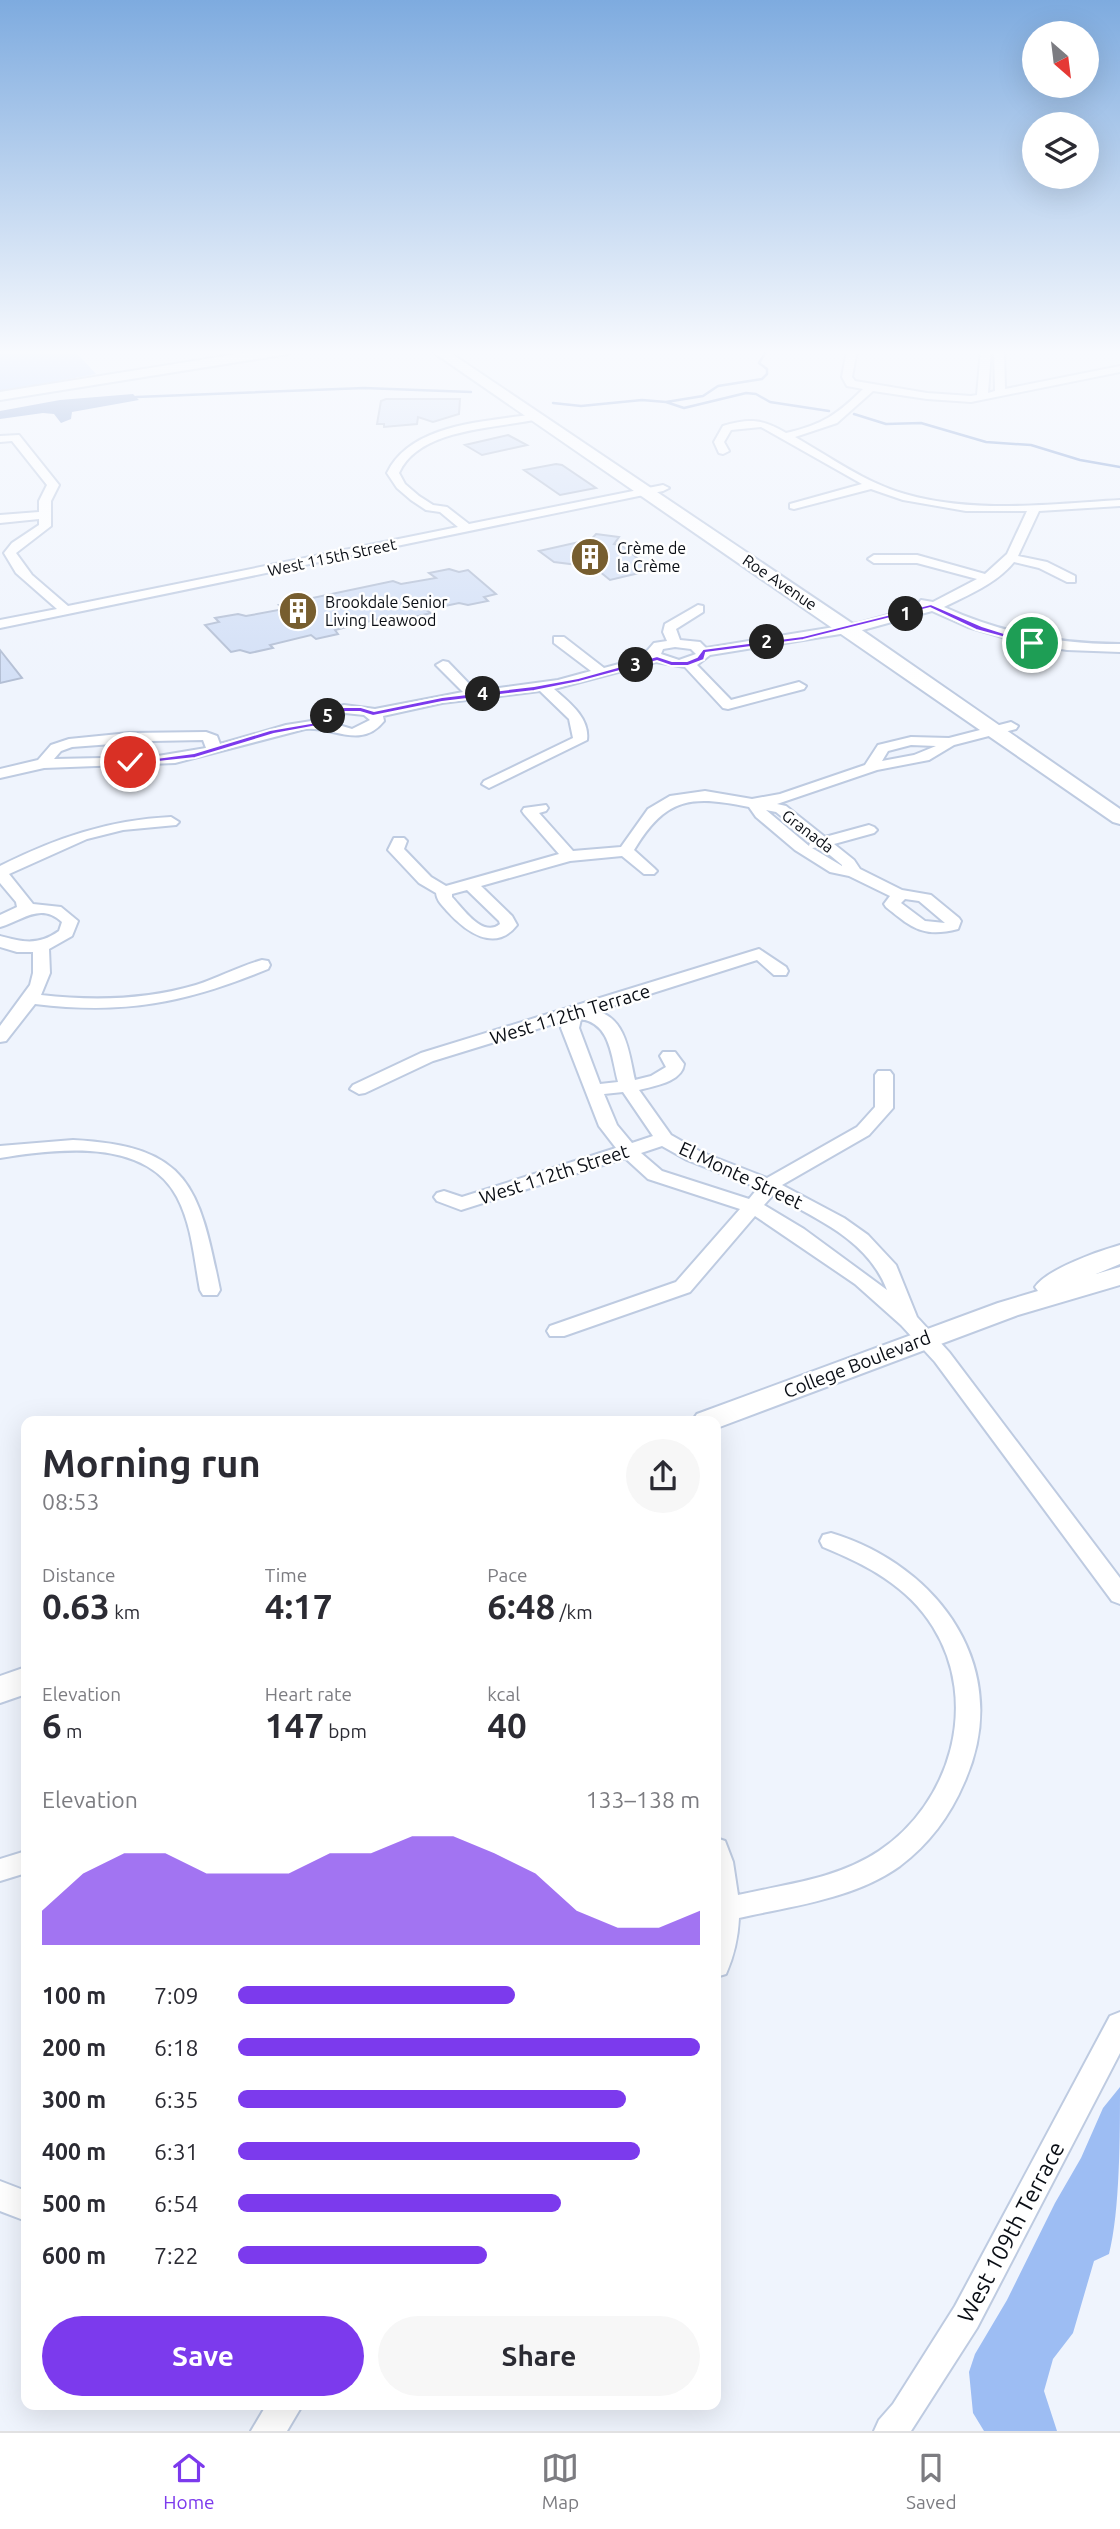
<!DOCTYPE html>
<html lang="en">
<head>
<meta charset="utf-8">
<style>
	body { margin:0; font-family:Ubuntu,sans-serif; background:#f7f7f7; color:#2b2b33; height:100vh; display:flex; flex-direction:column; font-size:26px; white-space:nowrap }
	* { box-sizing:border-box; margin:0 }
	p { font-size:23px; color:#7c7c81 }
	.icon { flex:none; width:38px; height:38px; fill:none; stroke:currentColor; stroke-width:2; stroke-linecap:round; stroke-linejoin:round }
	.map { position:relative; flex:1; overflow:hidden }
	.drawer { position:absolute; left:21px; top:1416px; width:700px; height:994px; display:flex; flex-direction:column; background:#fff; border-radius:14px; box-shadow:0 7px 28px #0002 }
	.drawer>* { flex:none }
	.needle { width:46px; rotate:152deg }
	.tools { position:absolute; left:1022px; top:21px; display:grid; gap:14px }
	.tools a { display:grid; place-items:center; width:77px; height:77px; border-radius:50%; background:#fff; box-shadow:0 7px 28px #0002; font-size:35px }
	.pin { position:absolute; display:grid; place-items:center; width:60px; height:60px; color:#fff; margin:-30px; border:4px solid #fff; border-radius:50%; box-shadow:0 2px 7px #0007 }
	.km { position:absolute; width:35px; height:35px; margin:-18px; border-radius:50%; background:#222; color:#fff; font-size:19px; line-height:35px; text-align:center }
	.round { display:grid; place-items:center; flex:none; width:74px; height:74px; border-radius:37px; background:#f7f7f7 }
	.summary { display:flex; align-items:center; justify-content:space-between; height:119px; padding:0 21px }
	h1 { font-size:38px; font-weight:700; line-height:52px }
	.stats { display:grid; grid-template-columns:repeat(3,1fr); gap:10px; height:119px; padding:7px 21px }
	.stats div { display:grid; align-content:center }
	.stats b { font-size:35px; font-weight:700 }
	.stats small { font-size:19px; font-weight:400 }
	.stats p { font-size:19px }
	.chart { height:196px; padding:14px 21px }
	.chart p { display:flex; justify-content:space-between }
	.chart svg { width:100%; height:126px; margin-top:7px; fill:#7c3aed; opacity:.7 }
	.primary-button { display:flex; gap:14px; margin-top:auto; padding:14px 21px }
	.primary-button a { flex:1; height:80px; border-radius:42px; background:#7c3aed; color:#fff; font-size:28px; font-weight:700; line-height:80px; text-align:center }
	.primary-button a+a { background:#f7f7f7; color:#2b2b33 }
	ul { padding:0 21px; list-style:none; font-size:23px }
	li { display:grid; grid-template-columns:112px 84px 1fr; align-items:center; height:52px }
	li i { height:18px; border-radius:9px; background:#7c3aed }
	.dock { display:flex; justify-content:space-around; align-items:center; height:98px; border-top:2px solid #e1e1e2; background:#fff; font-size:19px; color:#7c7c81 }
	.dock a { display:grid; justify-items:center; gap:4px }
	.dock .selected { color:#7c3aed }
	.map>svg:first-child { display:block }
</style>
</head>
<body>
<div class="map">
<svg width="1120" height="2431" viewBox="0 0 1120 2431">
	<rect width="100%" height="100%" fill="#eff4fd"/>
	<!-- green -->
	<path fill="#b9d3ff" d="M0,350H74L96,374L0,392Z"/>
	<!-- forest -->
	<path fill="#9dbdf3" d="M1120,2087C1120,2135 1120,2212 1109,2254L1094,2261L1073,2333L1053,2359L1044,2391L1057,2431H984L973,2413L969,2372L975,2354L1007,2300L1055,2203L1081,2158L1103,2108Z"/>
	<!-- water -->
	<path fill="#7f9dd2" d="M133,394L139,400L72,412L71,419L61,423L54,414L43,413L0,419V411L60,400Z"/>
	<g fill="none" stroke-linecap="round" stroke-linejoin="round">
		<!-- stream -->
		<path stroke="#7f9dd2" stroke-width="2.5" d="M136,397L364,388L471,392
			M666,402L684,408L746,393L756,394L770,402L829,411
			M553,403L581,406L642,400L666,402L703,396L718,386L762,379L767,374V369L759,363L767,350
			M854,414L886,424L921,423L986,442L1031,445L1080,460L1120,467"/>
	</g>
	<!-- building -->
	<path fill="#d2dff6" stroke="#b1bdd3" stroke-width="2" d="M386,399H460L459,414L433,422L418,417L417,424L384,427V424H377L381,401Z
		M508,435L527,445L482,455L465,445Z
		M556,464L562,465L596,488L560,495L524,470Z
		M596,534L619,537L614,544L621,545L652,570L610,580L594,567L554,562L539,551L579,542L588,543Z
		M449,569L459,572L468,570L496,594L484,597L488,601L468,605L459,603L426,610L431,613L410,618L390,616L335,630L338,634L316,639L311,635L270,645L273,648L250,653L240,650L231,652L205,625L219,622L215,618L238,614L246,616L284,609L279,605L393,581L401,584L436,578L429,573Z
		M0,650L22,678L0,683Z"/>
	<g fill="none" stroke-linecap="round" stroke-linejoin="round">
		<!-- street casing -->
		<g stroke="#becbe1" stroke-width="4">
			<path id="street" d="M847,350H857L852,377L855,381L927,393L971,396L977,395L981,350H991L988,393L995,391L994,350H1004L1005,389L1120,366V372L971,402L927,399L873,391L837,423L795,437C830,457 866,483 905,494C974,514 1050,504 1120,500V506L1039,511L1018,556L1047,562L1075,576V582H1067L1039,568L1014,562C996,584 968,595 944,607C1001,633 1057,644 1120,644V652L1067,650L1019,642L968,627L932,611L859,631L710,655L697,665L731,700L799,682L806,686L804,689L728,709L723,708L685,667L656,662L554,689C569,702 590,718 587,740L489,788L482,784L484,781L573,738L569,719L540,691L442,703L383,716L384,721C361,750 333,726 305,729L175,763L44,768L0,778V769L38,760L51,745L69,739L129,733L206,732L217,736L220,744L286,725L318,720L325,711L344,705L375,709L463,692L436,665L443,661L448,662L476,691L558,680L591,671L554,643V637H564L604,668L649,656L647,651L654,643L667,641L663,632L665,624L698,605L703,606V612L676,629L680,640L700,642L706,648L859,623L921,606L919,603L921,600L933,602L977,579L917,563H874L868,559L874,555H917L985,574L1007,554L1027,511H966L903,500L871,489L794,509L790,508V504L862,484L761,427L731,430L724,442L729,451L723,454L719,453L714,442L723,426C750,418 762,419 786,433C822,425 838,414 863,389L847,386L842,377ZM675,647L691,649L696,654L679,660L661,654L663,649ZM345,713L364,715L370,720L352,729L332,723L335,717ZM152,741L203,740L206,748L152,757L54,759L61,751L72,747Z
				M534,414L539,417L538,419C495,429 419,428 399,473L405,484L419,496L433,505L447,507L469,524L663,485L669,488L663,491L0,628V620L57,609L16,573L4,553L12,543L39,525V519L0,523V515L39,512V501L47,485L12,441L0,442V436L19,435L59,485L51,501V526L16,553L32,575L68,606L458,527L440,512L426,510L411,500L397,488L387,473C411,423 486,422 534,414Z
				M1011,722L1018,726L1016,729L954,745L929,760L877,770L777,804L786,806L825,837L869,825L874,827L877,830L874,833L834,844L854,860L860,869L902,890L931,895L959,918L961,921L958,929C923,938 912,928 886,907L884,904L890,896L849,876L830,872L795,850L756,817L749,807C691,795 666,797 634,850L654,868L657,871L654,874H644L622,856L570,861L481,886L512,916L517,925C495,953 466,932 447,911C442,905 437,901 436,893L419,883L388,850L394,838H404L407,841L404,849L431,877L446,886L559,854L524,814L522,811L524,808L546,805L548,808L546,811L539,813L573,851L621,847L648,809L670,796L705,791L752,799L780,794L865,765L878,745L911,737L949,738ZM911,745L936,746L914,755L882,761L888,751ZM766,810L776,812L811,840L809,846ZM820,847L842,865V866L812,848ZM467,890L499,921L500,924C483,938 464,910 452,897V894ZM905,899L919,901L945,923L925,921L901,903Z
				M171,817L179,822L176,825L123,830L87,839L9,874L33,904L61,907L78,921L72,936L49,949L50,973L41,995C94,1001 145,1000 196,985C218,978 240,966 262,960L268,961L270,965L268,969C185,1003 125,1015 35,1004L6,1041L0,1042V1026L30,985L33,973V952H17L0,947V936C23,942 38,946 59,931L62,922C40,902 22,921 0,927V915L17,907L16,902L0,883V866C56,838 108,820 171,817Z
				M759,949L786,967L788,971L786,975H774L757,960L596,1011C627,1018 629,1055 635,1080L651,1076L666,1067L660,1056L663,1052H675L684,1064C682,1082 654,1086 639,1090L671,1135L701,1152L767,1178L857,1127L875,1107V1075L878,1071H890L893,1075V1108L869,1135L782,1185L844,1218L868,1235L896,1265L917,1317L949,1352L1120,1578V1604L1112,1601L935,1362L901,1325L855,1284L755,1216L690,1292L564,1336H550L547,1331L550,1326L676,1282L740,1209L648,1179L625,1158L461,1210L437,1201L434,1197L437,1193L444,1191L462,1197L616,1148L599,1126L561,1028L563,1021L433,1061L365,1093L359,1094L350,1089L353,1085L421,1053ZM581,1019C611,1024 611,1056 618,1082L600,1084L579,1028ZM623,1092L653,1136L632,1143L617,1125L604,1094ZM662,1146L687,1160L758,1188L749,1199L662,1171L641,1153ZM773,1195C817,1219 868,1240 887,1290L804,1229L764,1205Z
				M73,1140C190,1146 199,1187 220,1290L217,1295H203L200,1290C194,1259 192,1225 177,1197C145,1137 55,1149 0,1158V1146Z
				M831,1533C940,1566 1015,1670 964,1783C950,1816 929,1844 900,1866C854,1899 792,1906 739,1918C738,1938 734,1956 726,1974L716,1977V1838L725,1841L733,1862L738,1895C786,1884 837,1879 879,1851C951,1803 980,1702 933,1627C908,1586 865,1564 823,1547L820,1541L823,1535Z
				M26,1851V1873L0,1881V1859Z
				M1120,2012V2053L977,2328L911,2431H874L879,2420L893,2404L955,2306L1110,2016Z
				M0,2181L26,2191V2221L0,2211Z
				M267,2404H303L287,2431H251Z"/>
		</g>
		<!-- secondary casing -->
		<g stroke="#becbe1" stroke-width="4">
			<path id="secondary" d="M262,350H295L288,354L0,400V392Z
				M430,350H446L853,624L1120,809V824L1113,822Z
				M1120,1245V1264L1096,1274L1120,1267V1285L1018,1315L717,1428L716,1421H692L697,1414L998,1303L1038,1291L1035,1287C1047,1269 1099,1251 1120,1245Z
				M26,1667V1694L0,1703V1676Z"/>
		</g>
		<!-- street -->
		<use href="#street" fill="#fff" fill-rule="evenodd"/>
		<!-- secondary -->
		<use href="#secondary" fill="#fff" fill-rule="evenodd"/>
	</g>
	<!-- sky -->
	<linearGradient id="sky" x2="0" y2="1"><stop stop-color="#7eabdf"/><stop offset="0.51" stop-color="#f8fafe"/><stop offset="1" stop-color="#f8fafe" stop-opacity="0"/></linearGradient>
	<rect width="1120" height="690" fill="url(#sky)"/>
	<!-- route -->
	<path fill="#7c3aed" stroke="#fff" stroke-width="2" d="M931,604L982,626L1036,643L1032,645L976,630L930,608L803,640L706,653L704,660L688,666H671L657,661L579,682L534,691L442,702L373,716L360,712H345L333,715L328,724L274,734L195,758L130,765L126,762L194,753L270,730L322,721L327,712L344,707H361L374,711L442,697L534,686L578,678L657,656L672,661H687L697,657L703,649L803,636Z"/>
	<!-- icons -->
	<defs>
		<g id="building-disc" transform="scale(2.0125)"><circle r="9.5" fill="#775e2f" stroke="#fff"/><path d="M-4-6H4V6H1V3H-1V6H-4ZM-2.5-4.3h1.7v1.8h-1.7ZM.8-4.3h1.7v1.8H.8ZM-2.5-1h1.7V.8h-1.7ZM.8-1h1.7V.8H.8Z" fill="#fff"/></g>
	</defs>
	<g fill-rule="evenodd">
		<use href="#building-disc" x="590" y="557"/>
		<use href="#building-disc" x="298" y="611"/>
	</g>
	<g text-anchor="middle" stroke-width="5" stroke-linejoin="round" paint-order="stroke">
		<!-- far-poi labels -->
		<g font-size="16" fill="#0a0e15" stroke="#fff" text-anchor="start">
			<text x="617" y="554">Crème de<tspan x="617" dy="18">la Crème</tspan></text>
			<text x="325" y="608">Brookdale Senior<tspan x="325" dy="18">Living Leawood</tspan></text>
		</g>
		<!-- far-street labels -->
		<g font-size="16" fill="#0a0e15" stroke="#fff">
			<text transform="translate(332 557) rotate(-12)" y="6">West 115th Street</text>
			<text transform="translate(780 582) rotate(34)" y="6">Roe Avenue</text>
			<text transform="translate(808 831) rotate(37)" y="6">Granada</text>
		</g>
		<!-- street labels -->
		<g font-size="19" fill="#0a0e15" stroke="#fff">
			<text transform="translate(570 1014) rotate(-17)" y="7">West 112th Terrace</text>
			<text transform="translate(554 1174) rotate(-18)" y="7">West 112th Street</text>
			<text transform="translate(741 1175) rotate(25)" y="7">El Monte Street</text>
			<text transform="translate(857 1364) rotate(-21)" y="7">College Boulevard</text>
		</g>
		<!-- near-street labels -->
		<g font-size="23" fill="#0a0e15" stroke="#fff">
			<text transform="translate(1011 2232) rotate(-62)" y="8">West 109th Terrace</text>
		</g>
	</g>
</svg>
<div class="tools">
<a><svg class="needle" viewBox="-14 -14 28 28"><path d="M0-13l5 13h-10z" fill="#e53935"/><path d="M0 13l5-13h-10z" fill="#7c7c81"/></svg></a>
<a><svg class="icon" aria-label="layers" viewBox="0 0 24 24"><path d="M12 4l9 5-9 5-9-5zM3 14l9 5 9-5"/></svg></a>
</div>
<div class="pin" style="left:1032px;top:643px;background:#1e9e55"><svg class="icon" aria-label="arrive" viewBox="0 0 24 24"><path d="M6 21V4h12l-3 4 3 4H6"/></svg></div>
<div class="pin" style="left:130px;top:762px;background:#d93025"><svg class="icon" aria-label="check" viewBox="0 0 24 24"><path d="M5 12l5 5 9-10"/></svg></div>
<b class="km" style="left:906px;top:614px">1</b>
<b class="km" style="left:767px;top:642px">2</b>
<b class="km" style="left:636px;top:665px">3</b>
<b class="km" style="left:483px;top:694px">4</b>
<b class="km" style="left:328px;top:716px">5</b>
<section class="drawer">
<div class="summary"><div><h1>Morning run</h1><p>08:53</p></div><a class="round"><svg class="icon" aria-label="share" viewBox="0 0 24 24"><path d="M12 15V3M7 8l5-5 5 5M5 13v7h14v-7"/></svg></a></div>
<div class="stats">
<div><p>Distance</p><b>0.63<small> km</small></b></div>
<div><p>Time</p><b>4:17</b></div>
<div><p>Pace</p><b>6:48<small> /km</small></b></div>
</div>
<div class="stats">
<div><p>Elevation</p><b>6<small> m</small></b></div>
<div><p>Heart rate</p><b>147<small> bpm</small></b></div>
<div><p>kcal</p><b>40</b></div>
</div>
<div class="chart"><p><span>Elevation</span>133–138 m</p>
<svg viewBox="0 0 160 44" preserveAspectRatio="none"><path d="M0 44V32L10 19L20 12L30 12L40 19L50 19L60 19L70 12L80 12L90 6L100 6L110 12L120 19L130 32L140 38L150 38L160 32V44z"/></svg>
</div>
<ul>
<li><b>100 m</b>7:09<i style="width:60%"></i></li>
<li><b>200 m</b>6:18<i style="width:100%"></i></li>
<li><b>300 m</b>6:35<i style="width:84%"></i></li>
<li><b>400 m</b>6:31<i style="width:87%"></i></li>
<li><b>500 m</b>6:54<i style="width:70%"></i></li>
<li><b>600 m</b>7:22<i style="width:54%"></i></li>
</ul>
<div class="primary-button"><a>Save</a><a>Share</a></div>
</section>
</div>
<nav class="dock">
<a class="selected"><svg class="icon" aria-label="home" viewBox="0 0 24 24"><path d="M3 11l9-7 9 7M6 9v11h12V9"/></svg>Home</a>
<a><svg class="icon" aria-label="map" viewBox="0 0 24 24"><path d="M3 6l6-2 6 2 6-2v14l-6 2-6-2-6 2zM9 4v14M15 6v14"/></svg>Map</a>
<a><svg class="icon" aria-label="saved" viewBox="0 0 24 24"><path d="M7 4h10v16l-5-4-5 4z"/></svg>Saved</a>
</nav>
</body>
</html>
